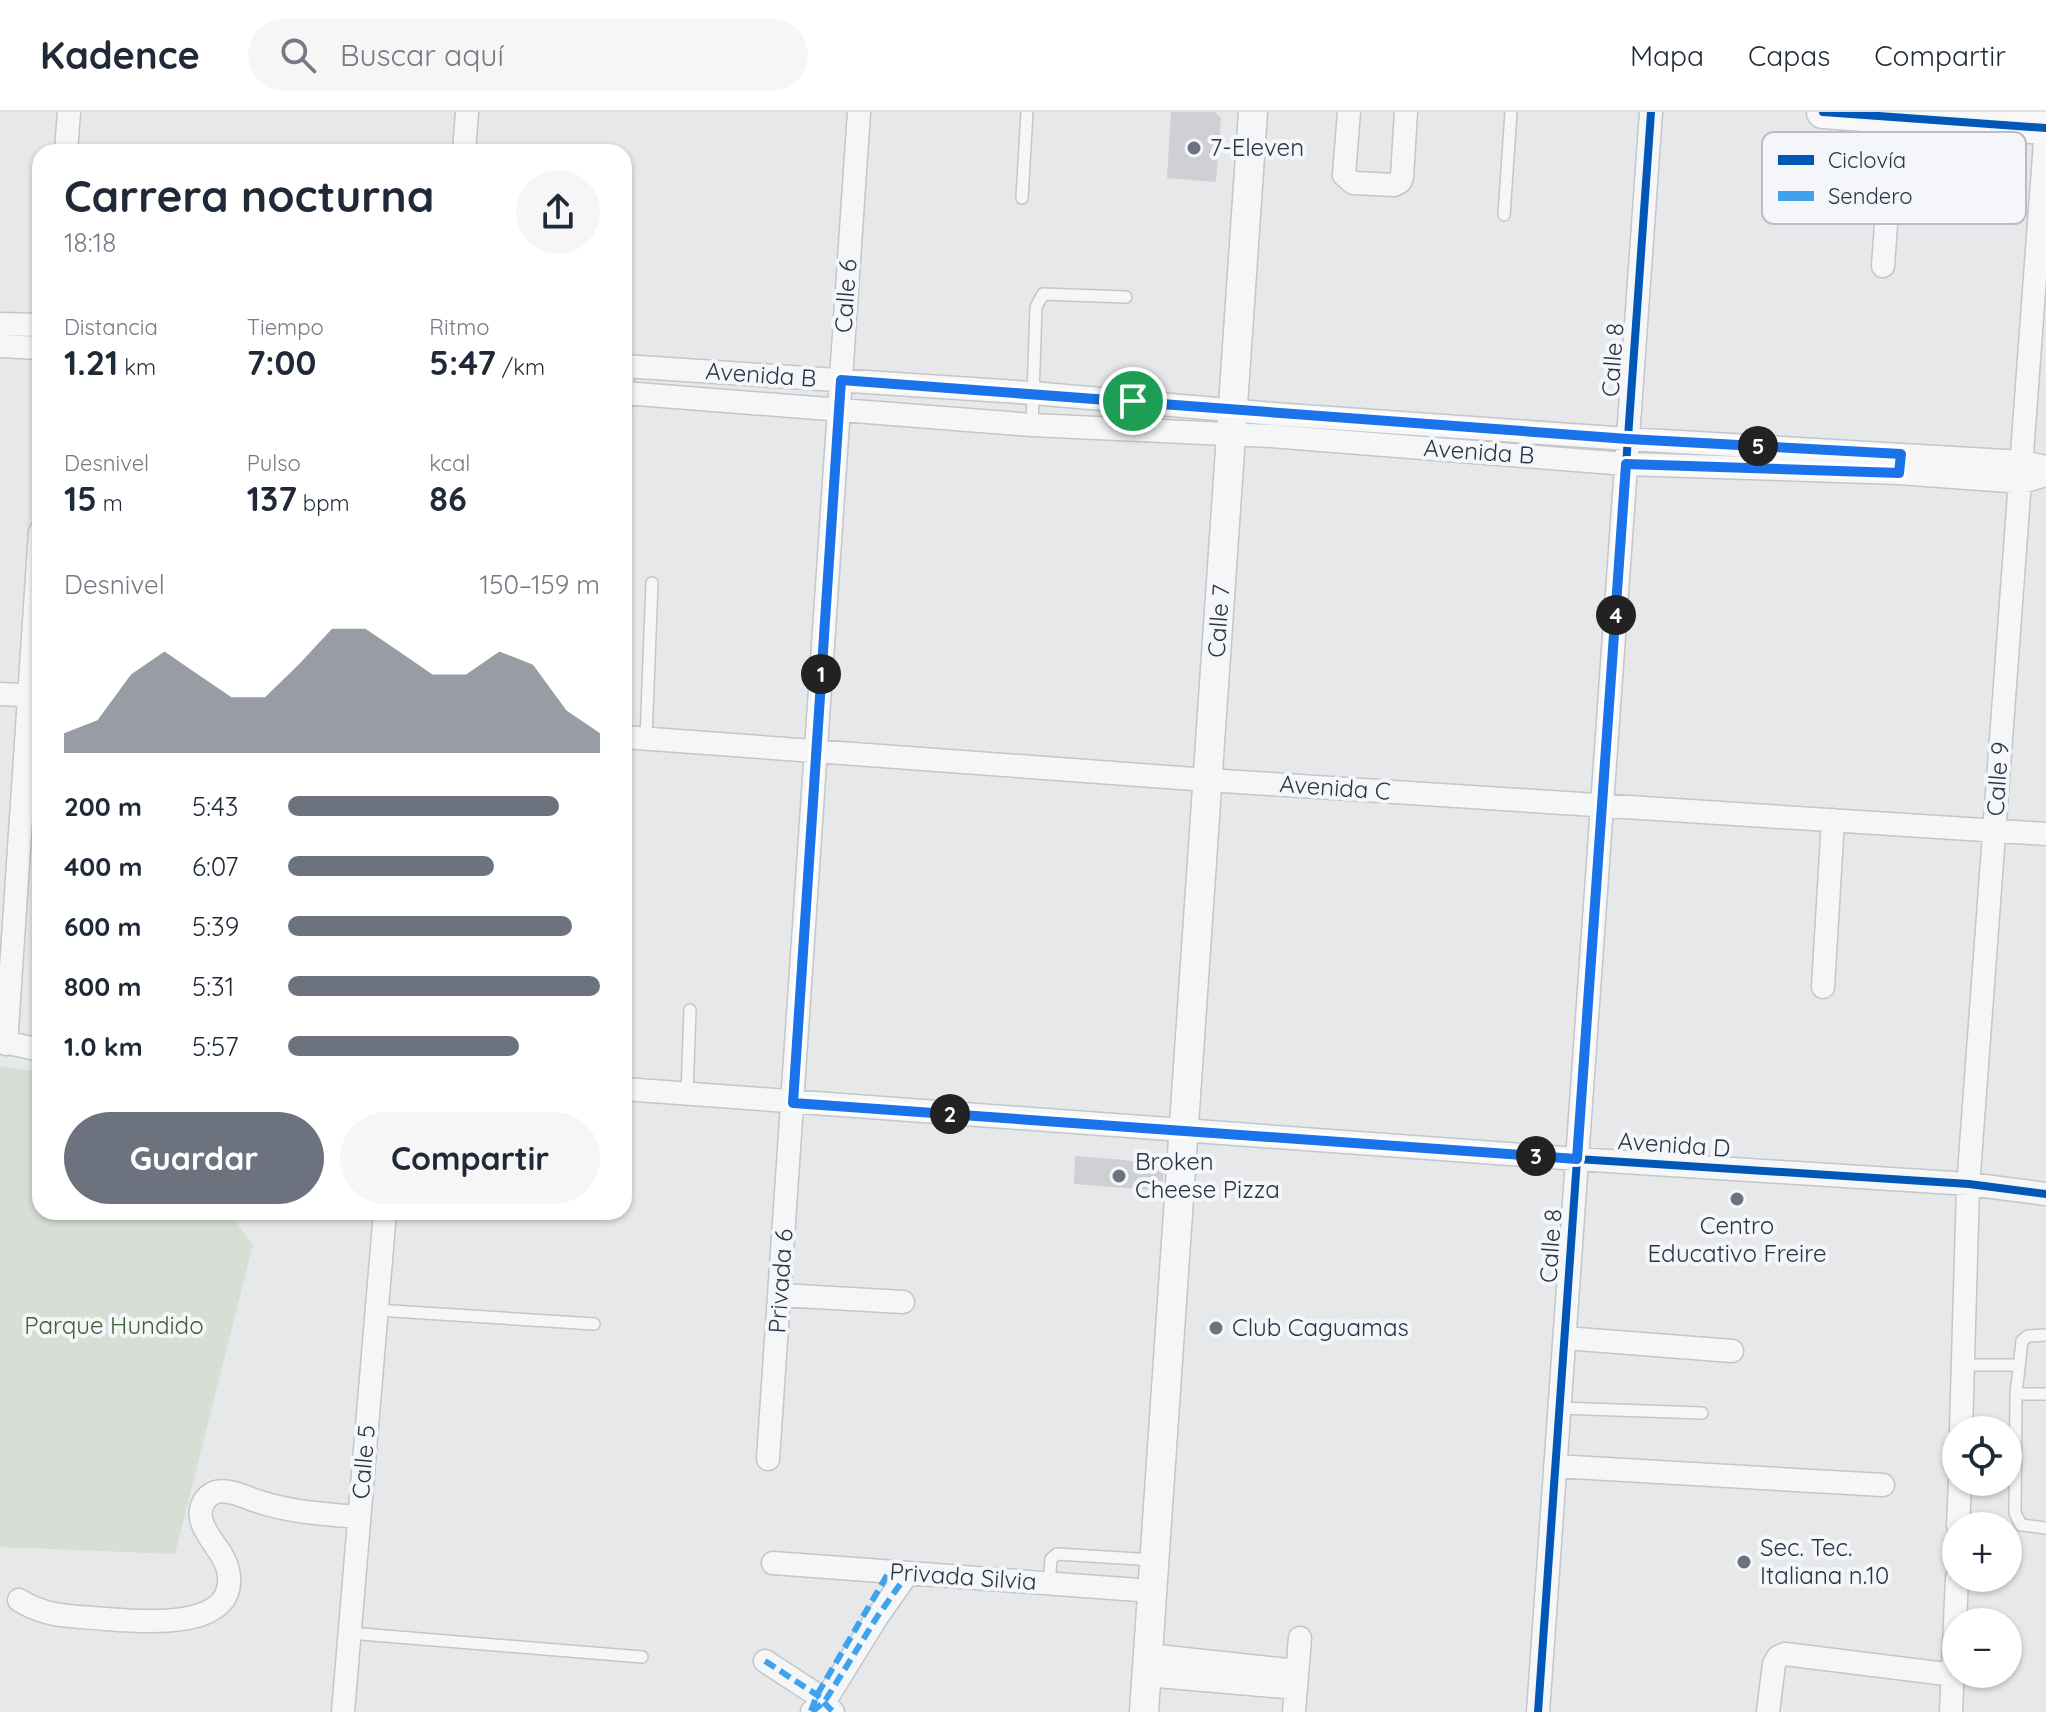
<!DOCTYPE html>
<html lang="es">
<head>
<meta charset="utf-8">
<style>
	body { margin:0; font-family:Quicksand,sans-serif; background:#f6f6f7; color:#1f2937; height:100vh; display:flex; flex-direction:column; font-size:30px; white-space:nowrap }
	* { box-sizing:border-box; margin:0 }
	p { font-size:26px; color:#747a83 }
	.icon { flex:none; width:44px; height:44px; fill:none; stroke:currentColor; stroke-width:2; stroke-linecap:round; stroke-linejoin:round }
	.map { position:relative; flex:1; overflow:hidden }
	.details { position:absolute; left:32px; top:32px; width:600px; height:1076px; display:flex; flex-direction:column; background:#fff; border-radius:24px; box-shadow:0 2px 6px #0004 }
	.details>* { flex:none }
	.buttons { position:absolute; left:1942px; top:1304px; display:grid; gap:16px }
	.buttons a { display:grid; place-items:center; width:80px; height:80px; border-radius:50%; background:#fff; box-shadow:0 2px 6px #0004; font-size:40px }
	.pin { position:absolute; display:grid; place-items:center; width:68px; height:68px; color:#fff; margin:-34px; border:4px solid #fff; border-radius:50%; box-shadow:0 2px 8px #0007 }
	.km { position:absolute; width:40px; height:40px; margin:-20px; border-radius:50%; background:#222; color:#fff; font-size:22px; line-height:40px; text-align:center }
	.round { display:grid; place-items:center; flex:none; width:84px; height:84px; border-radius:42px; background:#f6f6f7 }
	.headline { display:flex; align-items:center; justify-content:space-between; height:136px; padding:0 32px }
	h1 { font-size:44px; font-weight:800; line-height:60px }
	.figures { display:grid; grid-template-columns:repeat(3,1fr); gap:12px; height:136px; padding:8px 32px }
	.figures div { display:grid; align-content:center }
	.figures b { font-size:34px; font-weight:800 }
	.figures small { font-size:22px; font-weight:400 }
	.figures p { font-size:22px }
	.chart { height:224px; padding:16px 32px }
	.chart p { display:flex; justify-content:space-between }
	.chart svg { width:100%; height:144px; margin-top:8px; fill:#6c737f; opacity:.7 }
	.button { display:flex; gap:16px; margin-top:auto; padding:16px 32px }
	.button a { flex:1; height:92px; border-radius:48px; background:#6c737f; color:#fff; font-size:32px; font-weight:800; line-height:92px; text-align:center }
	.button a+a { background:#f6f6f7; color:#1f2937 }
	ul { padding:0 32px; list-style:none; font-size:26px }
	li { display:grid; grid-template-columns:128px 96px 1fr; align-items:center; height:60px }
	li i { height:20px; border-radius:10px; background:#6c737f }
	header { display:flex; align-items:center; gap:48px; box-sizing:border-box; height:112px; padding:0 40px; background:#fff; border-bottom:2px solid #e0e1e3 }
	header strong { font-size:38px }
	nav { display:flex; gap:44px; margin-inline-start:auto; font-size:28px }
	.search { width:560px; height:72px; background:#f6f6f7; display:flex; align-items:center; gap:20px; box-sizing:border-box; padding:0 28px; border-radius:44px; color:#747a83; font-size:30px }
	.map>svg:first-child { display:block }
</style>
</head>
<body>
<header>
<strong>Kadence</strong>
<div class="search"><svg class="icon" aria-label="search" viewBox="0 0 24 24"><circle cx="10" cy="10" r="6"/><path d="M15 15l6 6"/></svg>Buscar aquí</div>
<nav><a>Mapa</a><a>Capas</a><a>Compartir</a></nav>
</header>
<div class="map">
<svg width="2046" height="1600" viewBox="0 0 2046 1600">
	<rect width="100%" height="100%" fill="#e6e8ea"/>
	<!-- green -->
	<path fill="#d6ded6" d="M0,954L40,960V1100H227L253,1132L175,1442L0,1435Z"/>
	<!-- building -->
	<path fill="#ced0d3" d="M1171,0H1215L1221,6L1216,70L1167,66Z
		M1075,1044L1126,1048L1164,1056L1162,1079L1074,1072Z"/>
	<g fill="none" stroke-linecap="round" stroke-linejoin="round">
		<!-- service casing -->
		<g stroke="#c4c6c8" stroke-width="14">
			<path id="service" d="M1022,86L1027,0
				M1504,103L1511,0
				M624,312L629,254
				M1032,313L1036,195L1043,182L1126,185
				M646,626L652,471
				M687,983L690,898
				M377,1198L594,1212
				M2046,1223L2028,1224L2022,1229L2016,1282L2015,1401L2021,1413L2046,1416
				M1963,1253H2019
				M2016,1282H2046
				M1560,1296L1702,1301
				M1049,1471L1051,1447L1057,1442L1154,1448
				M349,1521L642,1545"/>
		</g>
		<!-- minor casing -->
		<g stroke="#c4c6c8" stroke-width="25">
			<path id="minor" d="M1349,0L1344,63L1353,71L1394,73L1400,70L1402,65L1406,0
				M66,40L69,0
				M464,40L467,0
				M1883,154L1894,5
				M0,212L40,213
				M0,234L40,236
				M624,254L1032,281L1274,302L1628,327L2023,350L2046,355
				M624,281L1032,313L1270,324L1626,352L1899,361L2022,370L2046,363
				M0,582L40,584
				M624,625L1208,668L2046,722
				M1823,875L1833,708
				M0,929L40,938
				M6,932L40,420
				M624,977L1577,1047L1969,1072L2046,1082
				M780,1183L903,1190
				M1565,1226L1732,1239
				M1961,1318L1968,1075L2046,16
				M768,1347L859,0
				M1555,1354L1883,1373
				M1958,1414L1960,1370
				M773,1451L1152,1479
				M19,1488C47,1506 75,1504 107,1507C143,1510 241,1519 228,1458C224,1440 207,1427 202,1410C198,1399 203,1384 216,1380C227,1377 241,1383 251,1387C286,1400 323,1402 359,1405
				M1148,1543L1297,1559
				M765,1549L817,1583L833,1600
				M1146,1563L1296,1576
				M343,1600L385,1100
				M812,1600L825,1589L877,1505L908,1461
				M1294,1600L1300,1526
				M1538,1600L1651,0
				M1768,1600L1774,1552L1778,1545L1785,1542L1954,1563
				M1951,1600L1957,1466"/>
		</g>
		<!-- tertiary casing -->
		<g stroke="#c4c6c8" stroke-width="31">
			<path id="tertiary" d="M1144,1600L1253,0"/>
		</g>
		<!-- secondary casing -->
		<g stroke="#c4c6c8" stroke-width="35">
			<path id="secondary" d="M1823,0L2046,16"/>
		</g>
		<!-- service -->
		<use href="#service" stroke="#f5f6f7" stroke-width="11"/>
		<!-- minor -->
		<use href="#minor" stroke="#f5f6f7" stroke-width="22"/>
		<!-- tertiary -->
		<use href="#tertiary" stroke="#f5f6f7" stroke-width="28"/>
		<!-- secondary -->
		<use href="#secondary" stroke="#f8f8f8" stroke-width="32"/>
		<!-- quiet -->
		<path stroke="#3ea3ec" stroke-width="6" stroke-dasharray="12 6" stroke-linecap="butt" d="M765,1549L817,1583L833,1600
			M811,1599L817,1583L889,1460
			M812,1600L825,1589L877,1505L908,1461"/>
		<!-- cycleway casing -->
		<g stroke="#f4f6f9" stroke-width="13">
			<path id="cycleway" d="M1823,0L2046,16
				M1185,1018L1577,1047L1969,1072L2046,1082
				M1538,1600L1651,0"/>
		</g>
		<!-- cycleway -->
		<use href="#cycleway" stroke="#0057b8" stroke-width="8"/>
	</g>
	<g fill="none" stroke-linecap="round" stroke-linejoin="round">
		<!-- route casing -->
		<g stroke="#fff" stroke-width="16">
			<path id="route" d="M841,268L1628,327L1901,342L1899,361L1626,352L1577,1047L793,991Z"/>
		</g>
		<!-- route -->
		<use href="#route" stroke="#1a73e8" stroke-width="10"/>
	</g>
	<!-- markers -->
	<g fill="#6c737f" stroke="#f4f6f9" stroke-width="3">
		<circle cx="1194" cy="36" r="8"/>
		<circle cx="1119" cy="1064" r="8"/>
		<circle cx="1737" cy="1087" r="8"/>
		<circle cx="1216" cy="1216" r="8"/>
		<circle cx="1744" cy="1450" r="8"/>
	</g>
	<g text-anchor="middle" stroke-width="8" stroke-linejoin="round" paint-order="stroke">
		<!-- poi labels -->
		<g font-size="24" fill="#2b3445" stroke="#f4f6f9" text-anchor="start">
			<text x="1210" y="44">7-Eleven</text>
			<text x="1135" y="1058">Broken<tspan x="1135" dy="28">Cheese Pizza</tspan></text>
			<text x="1737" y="1122" text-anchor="middle">Centro<tspan x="1737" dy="28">Educativo Freire</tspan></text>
			<text x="1232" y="1224">Club Caguamas</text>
			<text x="1760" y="1444">Sec. Tec.<tspan x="1760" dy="28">Italiana n.10</tspan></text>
		</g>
		<!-- street labels -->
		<g font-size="24" fill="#2b3445" stroke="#f4f6f9">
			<text transform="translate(846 184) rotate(-86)" y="8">Calle 6</text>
			<text transform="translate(1613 248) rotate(-86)" y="8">Calle 8</text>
			<text transform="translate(761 263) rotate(4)" y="8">Avenida B</text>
			<text transform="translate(1479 340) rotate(4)" y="8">Avenida B</text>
			<text transform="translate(1219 509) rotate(-86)" y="8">Calle 7</text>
			<text transform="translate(1998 667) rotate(-86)" y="8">Calle 9</text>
			<text transform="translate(1335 676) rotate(4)" y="8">Avenida C</text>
			<text transform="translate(1674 1033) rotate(4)" y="8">Avenida D</text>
			<text transform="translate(1551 1134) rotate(-86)" y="8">Calle 8</text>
			<text transform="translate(781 1169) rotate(-86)" y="8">Privada 6</text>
			<text transform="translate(364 1350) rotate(-85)" y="8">Calle 5</text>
			<text transform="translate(963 1465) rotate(4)" y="8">Privada Silvia</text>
		</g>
		<!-- park labels -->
		<g font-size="24" fill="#3f6138" stroke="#f4f6f9">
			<text x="114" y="1222">Parque Hundido</text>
		</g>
	</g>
	<!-- legend -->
	<rect x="1762" y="20" width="264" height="92" rx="12" fill="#f4f6f9" stroke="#b8bcc3" stroke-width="2"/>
	<rect x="1778" y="43" width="36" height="10" fill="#0057b8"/>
	<rect x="1778" y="79" width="36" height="10" fill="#3ea3ec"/>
	<g font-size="22" fill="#2b3445">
		<text x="1828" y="56">Ciclovía</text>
		<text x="1828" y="92">Sendero</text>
	</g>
</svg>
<div class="buttons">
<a><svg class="icon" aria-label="locate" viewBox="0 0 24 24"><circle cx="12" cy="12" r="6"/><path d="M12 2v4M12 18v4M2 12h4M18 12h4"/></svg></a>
<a>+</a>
<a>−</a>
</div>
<div class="pin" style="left:1133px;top:289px;background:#1e9e55"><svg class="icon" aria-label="arrive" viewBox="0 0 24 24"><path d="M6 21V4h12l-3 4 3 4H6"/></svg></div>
<b class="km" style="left:821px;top:562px">1</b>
<b class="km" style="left:950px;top:1002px">2</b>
<b class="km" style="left:1536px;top:1044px">3</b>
<b class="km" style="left:1616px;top:503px">4</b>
<b class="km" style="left:1758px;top:334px">5</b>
<section class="details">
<div class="headline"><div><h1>Carrera nocturna</h1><p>18:18</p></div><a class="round"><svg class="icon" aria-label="share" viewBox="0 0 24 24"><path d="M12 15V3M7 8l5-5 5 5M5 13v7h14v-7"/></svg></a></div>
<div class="figures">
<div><p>Distancia</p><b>1.21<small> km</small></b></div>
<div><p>Tiempo</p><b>7:00</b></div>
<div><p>Ritmo</p><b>5:47<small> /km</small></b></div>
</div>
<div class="figures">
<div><p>Desnivel</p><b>15<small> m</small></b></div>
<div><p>Pulso</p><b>137<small> bpm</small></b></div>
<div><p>kcal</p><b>86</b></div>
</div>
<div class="chart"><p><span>Desnivel</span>150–159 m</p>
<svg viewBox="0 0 160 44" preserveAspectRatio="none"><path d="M0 44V38L10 34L20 20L30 13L40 20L50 27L60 27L70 17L80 6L90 6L100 13L110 20L120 20L130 13L140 17L150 31L160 38V44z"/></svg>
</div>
<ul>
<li><b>200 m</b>5:43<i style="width:87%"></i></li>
<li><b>400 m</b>6:07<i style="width:66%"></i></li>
<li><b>600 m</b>5:39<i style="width:91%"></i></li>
<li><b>800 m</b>5:31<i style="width:100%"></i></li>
<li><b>1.0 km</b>5:57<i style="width:74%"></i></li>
</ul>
<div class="button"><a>Guardar</a><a>Compartir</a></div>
</section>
</div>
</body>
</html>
